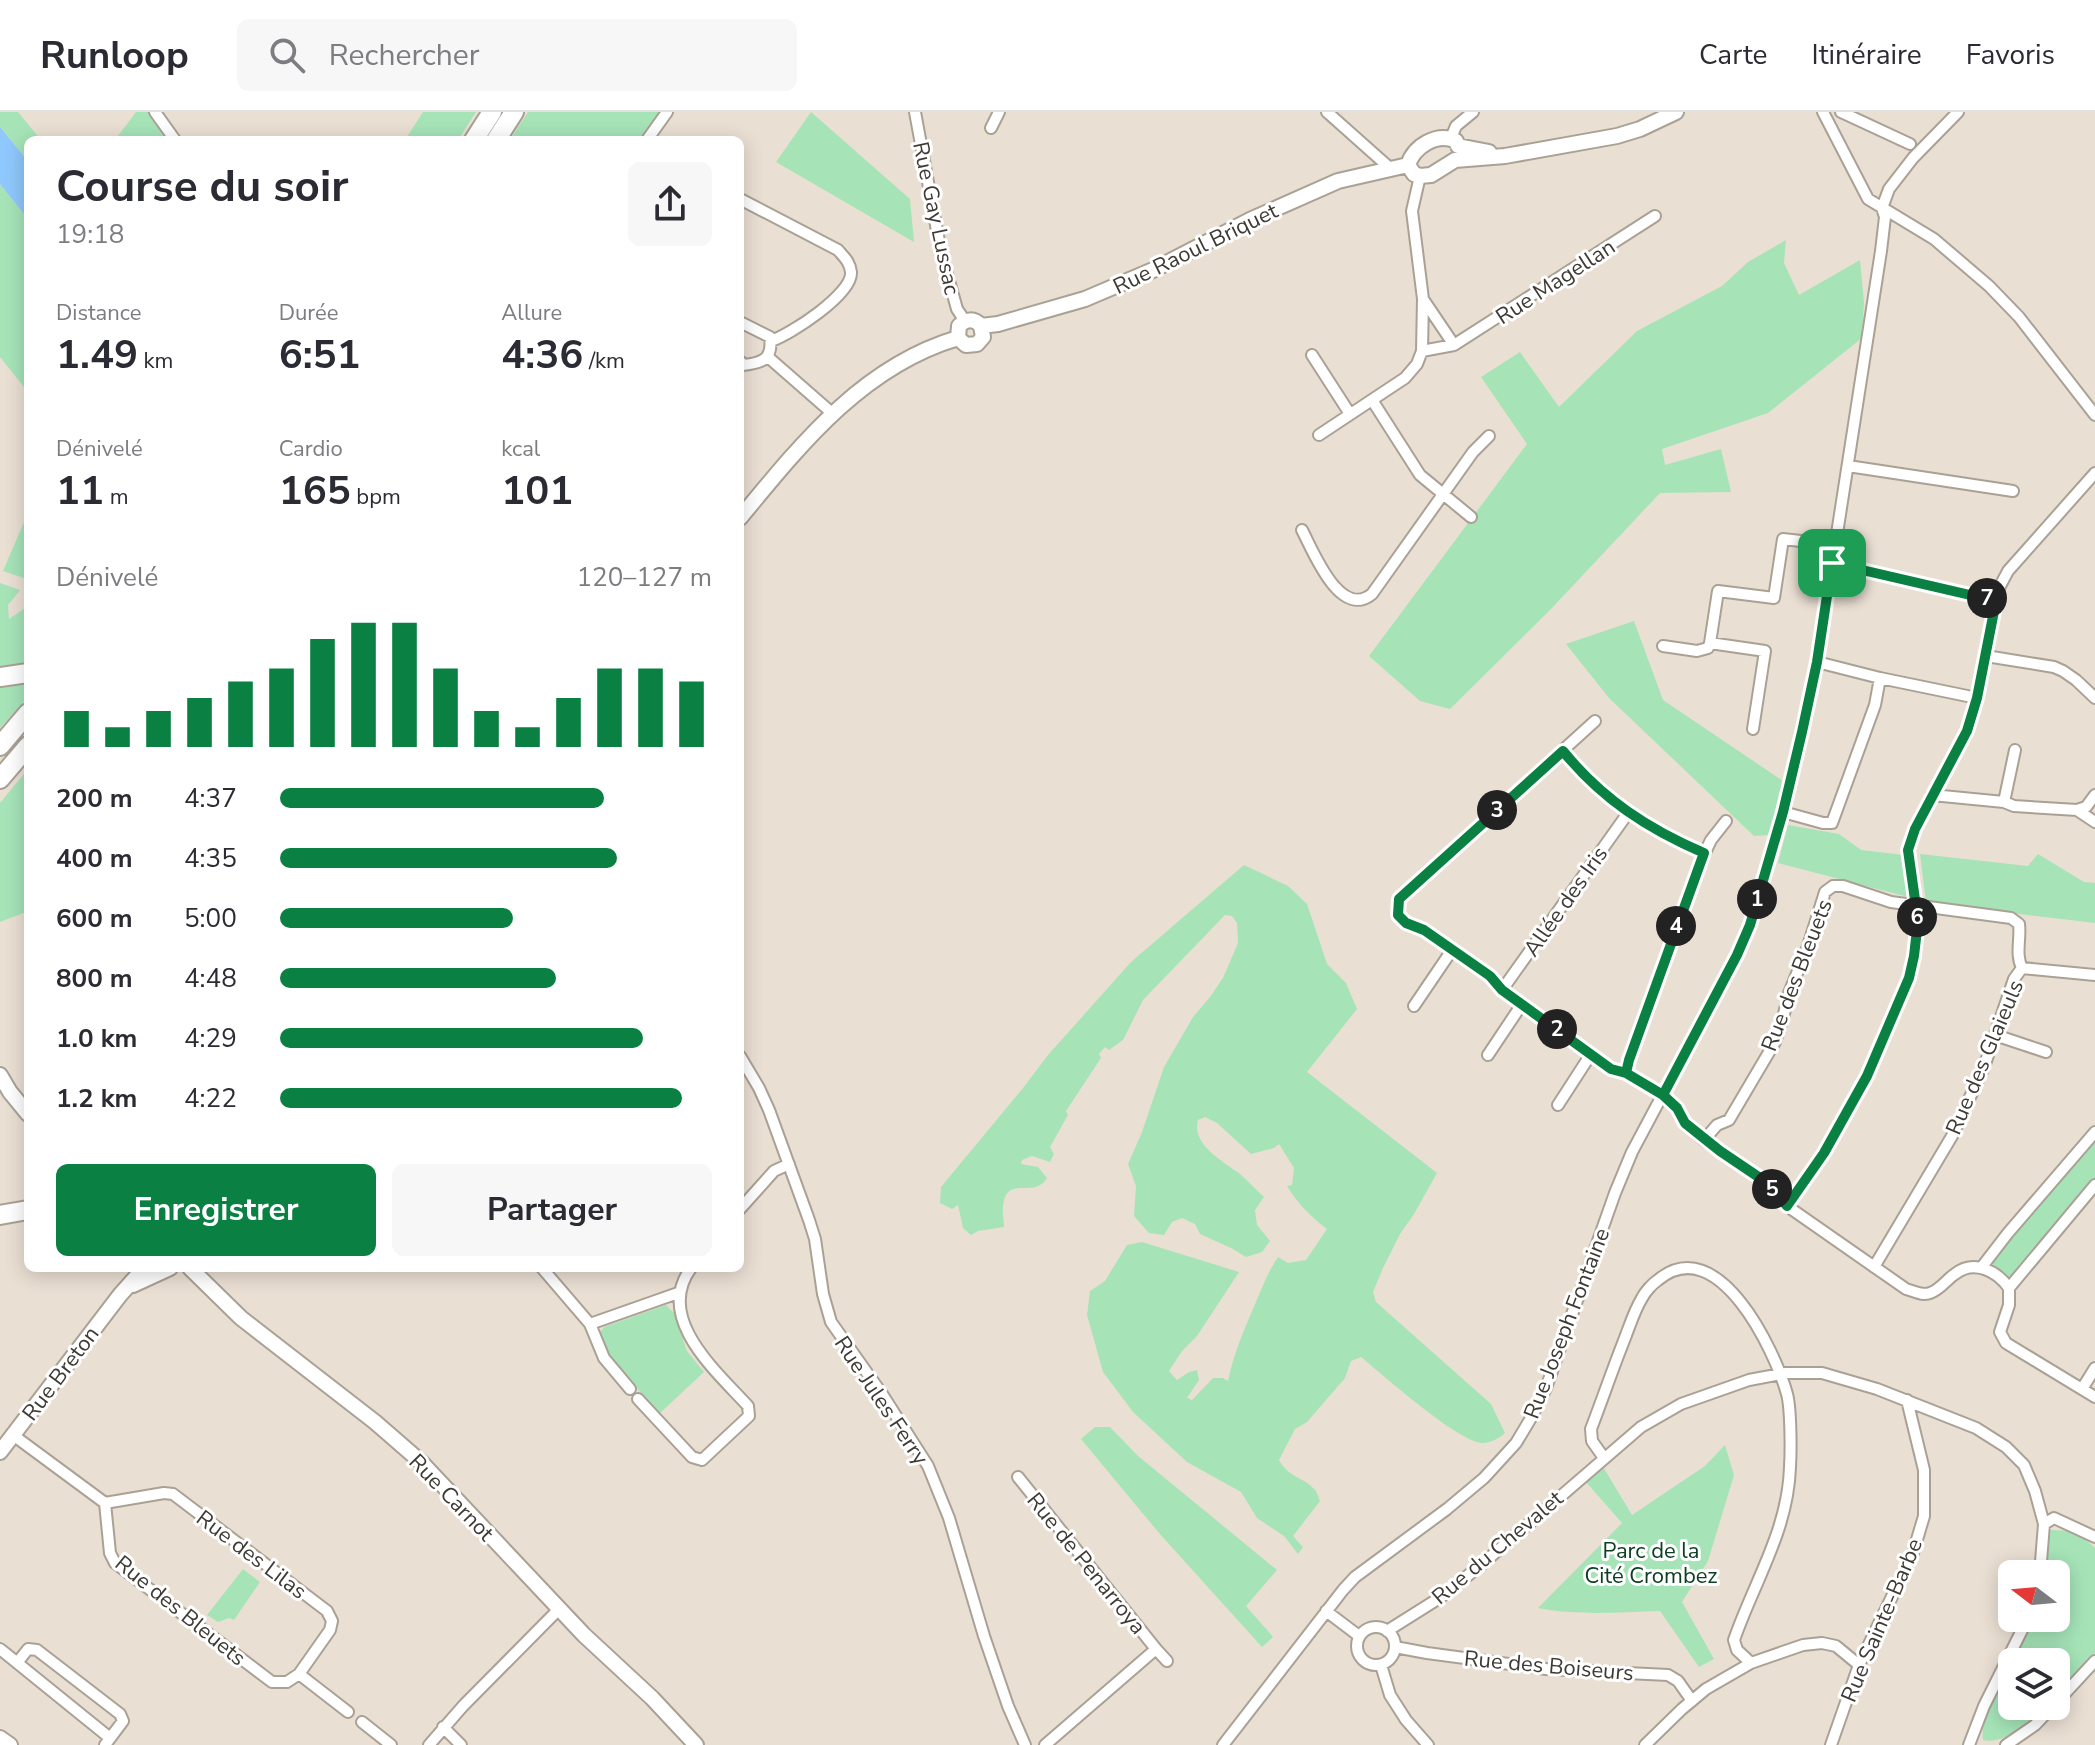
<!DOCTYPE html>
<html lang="fr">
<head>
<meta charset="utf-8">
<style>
	body { margin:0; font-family:"Nunito Sans",sans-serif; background:#f7f7f7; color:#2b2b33; height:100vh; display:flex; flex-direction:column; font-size:30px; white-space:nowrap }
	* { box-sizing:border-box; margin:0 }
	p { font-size:26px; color:#7c7c81 }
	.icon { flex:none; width:44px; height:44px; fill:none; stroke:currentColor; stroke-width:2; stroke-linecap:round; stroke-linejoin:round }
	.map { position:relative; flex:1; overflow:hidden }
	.side { position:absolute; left:24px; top:24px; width:720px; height:1136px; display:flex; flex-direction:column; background:#fff; border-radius:12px; box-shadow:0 4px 20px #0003 }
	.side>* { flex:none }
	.needle { width:52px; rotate:286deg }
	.controls { position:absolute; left:1998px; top:1448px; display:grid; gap:16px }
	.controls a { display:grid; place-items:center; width:72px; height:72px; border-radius:12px; background:#fff; box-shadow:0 4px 20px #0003; font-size:40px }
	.pin { position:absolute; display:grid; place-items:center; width:68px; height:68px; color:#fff; margin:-34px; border-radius:16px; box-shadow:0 4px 12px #0006 }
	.km { position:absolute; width:40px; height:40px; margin:-20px; border-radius:50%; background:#222; color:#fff; font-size:22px; line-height:40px; text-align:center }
	.round { display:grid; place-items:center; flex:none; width:84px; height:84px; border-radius:12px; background:#f7f7f7 }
	.headline { display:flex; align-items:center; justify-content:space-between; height:136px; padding:0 32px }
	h1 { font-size:44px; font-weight:700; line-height:60px }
	.figures { display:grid; grid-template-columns:repeat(3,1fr); gap:12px; height:136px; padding:8px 32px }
	.figures div { display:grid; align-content:center }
	.figures b { font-size:40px; font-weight:700 }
	.figures small { font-size:22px; font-weight:400 }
	.figures p { font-size:22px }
	.chart { height:224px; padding:16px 32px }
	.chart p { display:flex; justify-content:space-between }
	.chart svg { width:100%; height:144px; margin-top:8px; stroke:#0b8043; stroke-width:6 }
	.button { display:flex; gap:16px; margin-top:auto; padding:16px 32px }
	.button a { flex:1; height:92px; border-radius:12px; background:#0b8043; color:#fff; font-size:32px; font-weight:700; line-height:92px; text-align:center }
	.button a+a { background:#f7f7f7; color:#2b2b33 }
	ul { padding:0 32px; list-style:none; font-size:26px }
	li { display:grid; grid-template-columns:128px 96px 1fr; align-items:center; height:60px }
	li i { height:20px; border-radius:10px; background:#0b8043 }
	header { display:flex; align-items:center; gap:48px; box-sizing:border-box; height:112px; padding:0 40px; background:#fff; border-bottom:2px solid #e1e1e2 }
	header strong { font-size:38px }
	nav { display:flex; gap:44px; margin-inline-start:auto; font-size:28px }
	.search { width:560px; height:72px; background:#f7f7f7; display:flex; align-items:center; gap:20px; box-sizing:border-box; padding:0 28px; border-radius:12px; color:#7c7c81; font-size:30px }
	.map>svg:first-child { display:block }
</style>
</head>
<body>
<header>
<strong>Runloop</strong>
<div class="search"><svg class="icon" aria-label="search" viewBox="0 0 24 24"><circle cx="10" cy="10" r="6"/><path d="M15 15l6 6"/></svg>Rechercher</div>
<nav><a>Carte</a><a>Itinéraire</a><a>Favoris</a></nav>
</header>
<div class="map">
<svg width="2095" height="1633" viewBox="0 0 2095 1633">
	<rect width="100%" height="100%" fill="#eadfd3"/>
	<!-- green -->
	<path fill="#a6e4b8" d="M0,0H18L41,28H28V49L0,15Z
		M136,0H148L167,28H115Z
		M423,0H476L458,28H405Z
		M528,0H662L640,28H510Z
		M811,0L910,87L914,130L776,50Z
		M0,72L28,107V280L0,245Z
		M1786,128L1784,151L1799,183L1860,148L1864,191L1862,226L1768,301L1662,337L1665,353L1721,337L1731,380L1660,381L1551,497L1450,597L1420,589L1369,544L1527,332L1481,265L1520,240L1559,295L1637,219L1722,174L1748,150Z
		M28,401V457L24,466L3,459Z
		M0,471L20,478L8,493L9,507L28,494V554L0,559Z
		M1634,509L1663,588L1783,669L1770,723L1754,724L1609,586L1566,532Z
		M28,567V585L0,616V571Z
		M28,657V802L26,800L0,810V691Z
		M1788,713L1839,722L1861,738L1904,743L1908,785L1778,751Z
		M1920,742L2028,754L2038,742L2084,770L2095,771V811L1926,791Z
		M1244,753L1288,774L1307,792L1327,852L1346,871L1357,897L1307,960L1437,1061L1414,1102L1400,1122L1383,1156L1373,1180L1376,1190L1491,1292L1505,1321C1500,1326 1490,1331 1483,1331C1459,1331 1383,1263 1361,1245L1351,1249L1345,1266L1307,1310L1295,1317L1279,1348C1289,1366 1303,1365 1313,1376C1317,1379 1318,1384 1320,1389L1293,1424L1303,1435L1298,1442L1284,1424L1257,1406L1241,1380L1187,1350L1133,1300L1103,1260L1087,1203L1090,1179L1105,1169L1127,1133L1142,1130L1239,1160L1197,1224L1182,1239L1169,1259L1177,1268L1189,1260L1197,1258L1199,1268L1187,1286L1192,1288L1213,1266H1223L1228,1269C1233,1244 1243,1220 1253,1197C1261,1179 1267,1161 1278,1145L1288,1151L1306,1148L1327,1117C1310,1104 1298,1092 1287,1074L1292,1073L1294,1056L1279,1032L1274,1036L1251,1042L1217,1011L1205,1005L1198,1008C1191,1033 1224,1050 1240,1062C1248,1069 1256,1078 1264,1085L1255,1098L1257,1113L1270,1129L1262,1140L1246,1145L1231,1136L1200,1122L1195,1112L1182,1106L1172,1110L1164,1123L1149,1121L1134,1104L1136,1074L1128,1052L1142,1020L1164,955L1193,905L1210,885L1223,866L1238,831L1237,811L1232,804L1225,803L1143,888L1123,928L1109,938L1105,935L1099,942L1101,946L1066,999L1068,1003L1050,1035L1054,1042L1050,1050L1032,1044L1022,1048L1021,1052L1038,1055L1047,1066C1033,1088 1006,1061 1003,1095C1002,1101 1004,1109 1004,1115L978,1119L971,1123L963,1116L958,1093L952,1097L940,1091L941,1075L1023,976L1048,943L1131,850Z
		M2095,1025V1069L2012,1167C2004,1166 1993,1155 1992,1148Z
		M666,1193L674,1201L687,1239L704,1260L659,1302L616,1252L600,1227V1221L604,1215Z
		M1095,1315H1110L1138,1344L1277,1458L1246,1494L1273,1525L1262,1535L1159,1421L1081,1327Z
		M1725,1333L1734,1363L1708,1449L1682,1490L1714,1547L1699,1555L1660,1499C1621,1500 1577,1504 1538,1496L1622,1411L1586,1370L1602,1353L1632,1403L1705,1354Z
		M2051,1418L2076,1419L2095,1436V1541L2056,1584V1550H2012V1594H2046C2030,1608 2005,1633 1983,1628C1978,1600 2017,1534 2030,1506H2056V1462H2043Z
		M243,1457L260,1470L234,1508L229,1506L218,1510L207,1503Z"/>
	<!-- water -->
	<path fill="#8fc8fc" d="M0,15L28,49V107L0,72Z"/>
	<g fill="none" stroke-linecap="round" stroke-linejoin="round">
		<!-- street casing -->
		<g stroke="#aaa195" stroke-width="14">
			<path id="street" d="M155,0L175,28
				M915,0L941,140L957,197L965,209
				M1327,0L1391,57
				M1823,0L1868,87L1934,127L1989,174L2019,205L2095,303
				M1841,0L1910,32
				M991,16L999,0
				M1451,26L1456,14L1473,0
				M647,28L667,0
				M740,87L838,138C844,145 850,150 851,160C853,182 791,222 771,229
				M1882,96L1889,77L1913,46L1958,0
				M740,210L770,225C773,247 763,251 743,253L740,249
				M1454,233L1655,104
				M1422,239L1454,233L1423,187
				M1312,243L1350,302
				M768,245L832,301
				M1372,288L1420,363L1471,405
				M1319,323L1405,266L1417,252L1422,239L1423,187L1412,99L1420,64
				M1848,354L2013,379
				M1302,418C1313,439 1340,508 1372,482L1473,340L1489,324
				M1832,451L1996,489
				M1663,534L1697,539L1708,536L1710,531
				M1986,544L2054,555L2063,559L2076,568L2095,586
				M1817,550L1880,566L1977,586
				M1595,609L1399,787L1398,803L1406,811L1424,818L1490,864L1502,878L1611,957L1626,961L1663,983L1677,996L1685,1011L1704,1028L1766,1070L1787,1094L1906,1177C1913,1179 1923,1184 1930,1181C1940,1178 1947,1167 1955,1162C1974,1147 1997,1159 2009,1176
				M1753,617L1765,539L1710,531L1718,479L1774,486L1783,427L1836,433
				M1563,639C1601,686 1649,717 1704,741
				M1932,683L2004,690L2014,694L2077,698L2086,695L2095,683
				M2004,690L2015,638
				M2077,698L2095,710
				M1783,700L1823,711H1832L1875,593L1880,566
				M2022,856L2095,863
				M1502,878L1628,701
				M1414,894L1452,838
				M1995,923L2046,940
				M1488,943L1522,892
				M740,944L759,976L769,998L809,1108L815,1127L823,1182L831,1210L882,1282L928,1354L949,1406L984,1524L1008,1594L1025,1633
				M1626,961L1629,948L1699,753L1711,728L1726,709
				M1558,993L1591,942
				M1704,1028L1717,1013L1729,1008L1775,930L1783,906L1789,881L1808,834L1825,780L1833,774H1843L1891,790L2011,806L2019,812C2021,827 2015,842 2022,856
				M1787,1094L1824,1041L1867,964L1909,866L1914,844L1918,809L1908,738L1915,717L1967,619L1977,586L1999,476L2008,459L2095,361
				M740,1097L774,1059L789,1052
				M1874,1155L1952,1024L1984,955L2014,867L2022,856
				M542,1156L590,1212L604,1246L630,1277
				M1981,1156L2008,1121L2095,1020
				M2009,1176V1193L2000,1220L2006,1231L2095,1285
				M2009,1176L2095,1073
				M590,1212L678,1181
				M2082,1277L2095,1256
				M638,1287L692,1345L702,1348L749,1304L748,1294C716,1259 654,1206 691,1156
				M13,1323L105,1391L110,1441L115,1451L272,1570H287L299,1562L348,1600
				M1604,1346L1592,1329L1591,1317C1602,1288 1612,1259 1623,1231C1629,1216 1634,1199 1642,1186C1645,1180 1652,1172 1658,1168C1718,1118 1775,1239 1787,1282C1791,1297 1791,1339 1790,1355C1788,1419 1754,1470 1734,1528L1737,1538L1751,1551
				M1018,1365L1156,1537L1045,1633
				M105,1391L164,1381L173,1382L327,1499L332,1509L330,1518L299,1562
				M2044,1412L2054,1406L2095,1425
				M1326,1499L1359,1524
				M1357 1534a19 19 0 1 1 38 0a19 19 0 1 1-38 0Z
				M1387,1519L1441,1485L1481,1453L1641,1315L1681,1292L1749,1268L1786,1261H1822L1877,1277L1976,1316L2006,1335L2024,1353L2035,1379L2044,1412L2040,1462
				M1395,1535L1427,1541L1546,1557L1668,1563L1678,1569L1692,1589
				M0,1537L110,1626
				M1156,1537L1167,1549
				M17,1551L28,1537L37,1538L120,1602L123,1609L105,1633
				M1381,1553L1390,1583L1406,1608L1428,1633
				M2056,1591L2095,1549
				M362,1610L391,1633
				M443,1615L461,1633
				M429,1633L463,1594L559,1497
				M1223,1633L1343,1478L1355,1465L1447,1397L1484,1366L1516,1331L1531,1306L1546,1276L1615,1081L1632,1040L1737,843L1750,813L1783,700L1817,550L1881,139L1885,105L1882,96
				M1645,1633L1682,1597L1706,1577L1751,1551L1803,1533L1822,1531L1836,1534L1859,1553
				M1831,1633L1859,1553L1913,1441L1924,1404V1358L1907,1288
				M1969,1633L1984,1594L2028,1506
				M2006,1633L2035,1613L2053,1594"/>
		</g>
		<!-- secondary casing -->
		<g stroke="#aaa195" stroke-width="18">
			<path id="secondary" d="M1408,53L1414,62L1420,64L1431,63L1455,48L1505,44L1617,24L1640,17L1676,0
				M1408,53C1414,34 1437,20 1456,29L1458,34L1489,40
				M981,214L998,212L1085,187L1153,158L1250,108L1338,69L1408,53
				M958,226L966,233L977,232L983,225L981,214
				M958,226L959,214C966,207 974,206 981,214
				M740,406C801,332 863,254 958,226
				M0,963L10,980L28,1002
				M190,1156L241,1206L375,1310L421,1350L584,1523L652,1586L696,1633
				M133,1173L170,1156
				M0,1340L120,1183L144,1156
				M0,1626L10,1633"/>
		</g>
		<!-- highway casing -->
		<g stroke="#aaa195" stroke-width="22">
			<path id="highway" d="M474,28L492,0
				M496,28L514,0
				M0,565L28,561
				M0,634L28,601
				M0,667L28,634
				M0,1103L28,1098"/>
		</g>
		<!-- street -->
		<use href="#street" stroke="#fff" stroke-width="10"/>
		<!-- secondary -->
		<use href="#secondary" stroke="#fff" stroke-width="14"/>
		<!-- highway -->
		<use href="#highway" stroke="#fff" stroke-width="18"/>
	</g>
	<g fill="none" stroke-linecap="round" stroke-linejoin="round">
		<!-- route casing -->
		<g stroke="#fff" stroke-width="16">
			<path id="route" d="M1832,451L1817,550L1802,620L1783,700L1750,813L1737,843L1663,983L1626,961L1611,957L1502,878L1490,864L1424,818L1406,811L1398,803L1399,787L1563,639C1602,687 1648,717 1704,741L1629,948L1626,961L1663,983L1677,996L1685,1011L1720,1039L1766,1070L1787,1094L1824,1041L1867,964L1909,866L1914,844L1918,809L1908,738L1915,717L1967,619L1977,586L1996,489L1832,451"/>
		</g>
		<!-- route -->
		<use href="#route" stroke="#0b8043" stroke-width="10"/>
	</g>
	<g text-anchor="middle" stroke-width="6" stroke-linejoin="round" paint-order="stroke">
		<!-- street labels -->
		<g font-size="22" fill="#3e3a35" stroke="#fff">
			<text transform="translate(937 106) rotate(78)" y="8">Rue Gay Lussac</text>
			<text transform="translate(1195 136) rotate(-26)" y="8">Rue Raoul Briquet</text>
			<text transform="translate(1555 169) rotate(-33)" y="8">Rue Magellan</text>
			<text transform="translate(1565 789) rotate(-55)" y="8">Allée des Iris</text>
			<text transform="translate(1796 863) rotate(-69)" y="8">Rue des Bleuets</text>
			<text transform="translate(1984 945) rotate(-67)" y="8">Rue des Glaieuls</text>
			<text transform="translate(1566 1211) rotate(-69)" y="8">Rue Joseph Fontaine</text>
			<text transform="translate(60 1261) rotate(-53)" y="8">Rue Breton</text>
			<text transform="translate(882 1288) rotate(56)" y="8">Rue Jules Ferry</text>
			<text transform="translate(452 1385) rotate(46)" y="8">Rue Carnot</text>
			<text transform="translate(1497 1435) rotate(-40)" y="8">Rue du Chevalet</text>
			<text transform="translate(252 1442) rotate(37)" y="8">Rue des Lilas</text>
			<text transform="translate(1087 1451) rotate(51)" y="8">Rue de Penarroya</text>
			<text transform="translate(181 1498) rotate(39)" y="8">Rue des Bleuets</text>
			<text transform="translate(1881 1508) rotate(-67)" y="8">Rue Sainte-Barbe</text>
			<text transform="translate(1549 1553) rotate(5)" y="8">Rue des Boiseurs</text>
		</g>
		<!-- park labels -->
		<g font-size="22" fill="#0d4022" stroke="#fff">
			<text x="1651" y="1446">Parc de la<tspan x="1651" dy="25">Cité Crombez</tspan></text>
		</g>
	</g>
</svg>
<div class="controls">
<a><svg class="needle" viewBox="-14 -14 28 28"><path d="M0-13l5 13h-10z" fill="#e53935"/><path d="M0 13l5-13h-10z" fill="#7c7c81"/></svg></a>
<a><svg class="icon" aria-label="layers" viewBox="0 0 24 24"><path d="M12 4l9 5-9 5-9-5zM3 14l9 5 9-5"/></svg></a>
</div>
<div class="pin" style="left:1832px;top:451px;background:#1e9e55"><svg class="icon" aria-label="arrive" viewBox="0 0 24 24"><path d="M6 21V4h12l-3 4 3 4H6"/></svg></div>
<b class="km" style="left:1757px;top:787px">1</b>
<b class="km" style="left:1557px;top:917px">2</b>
<b class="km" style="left:1497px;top:698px">3</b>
<b class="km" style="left:1676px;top:814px">4</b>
<b class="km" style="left:1772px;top:1077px">5</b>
<b class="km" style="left:1917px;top:805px">6</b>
<b class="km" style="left:1987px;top:486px">7</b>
<section class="side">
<div class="headline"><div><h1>Course du soir</h1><p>19:18</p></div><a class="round"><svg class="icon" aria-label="share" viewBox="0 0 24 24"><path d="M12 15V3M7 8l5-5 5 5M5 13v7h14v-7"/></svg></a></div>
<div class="figures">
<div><p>Distance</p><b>1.49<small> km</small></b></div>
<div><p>Durée</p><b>6:51</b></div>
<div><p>Allure</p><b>4:36<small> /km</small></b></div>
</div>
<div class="figures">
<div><p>Dénivelé</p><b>11<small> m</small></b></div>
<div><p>Cardio</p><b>165<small> bpm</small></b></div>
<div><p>kcal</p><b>101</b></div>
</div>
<div class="chart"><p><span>Dénivelé</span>120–127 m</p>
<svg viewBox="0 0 160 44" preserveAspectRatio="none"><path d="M5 44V33M15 44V38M25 44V33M35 44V29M45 44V24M55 44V20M65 44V11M75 44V6M85 44V6M95 44V20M105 44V33M115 44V38M125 44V29M135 44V20M145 44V20M155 44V24"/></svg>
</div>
<ul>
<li><b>200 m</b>4:37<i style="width:75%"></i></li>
<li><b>400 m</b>4:35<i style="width:78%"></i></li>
<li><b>600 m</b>5:00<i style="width:54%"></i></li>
<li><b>800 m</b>4:48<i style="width:64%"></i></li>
<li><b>1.0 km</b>4:29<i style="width:84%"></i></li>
<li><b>1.2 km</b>4:22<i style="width:93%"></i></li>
</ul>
<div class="button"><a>Enregistrer</a><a>Partager</a></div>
</section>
</div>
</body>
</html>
